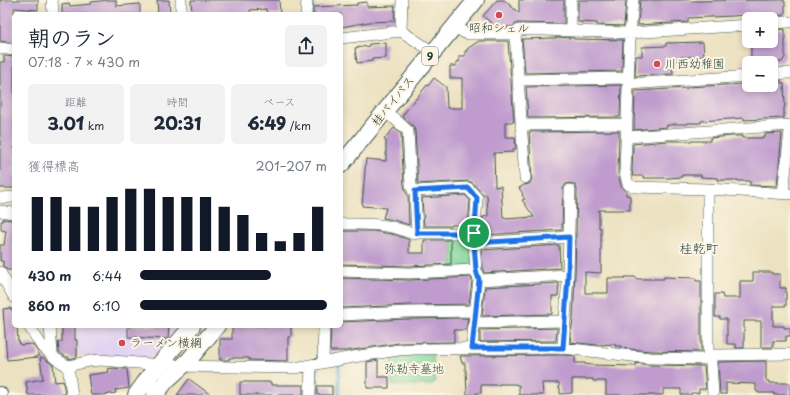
<!DOCTYPE html>
<html lang="ja">
<head>
<meta charset="utf-8">
<style>
	body { margin:0; font-family:"Playpen Sans","Klee One",sans-serif; background:#f2f2f3; color:#1f2937; height:100vh; display:flex; flex-direction:column; font-size:15px; white-space:nowrap }
	* { box-sizing:border-box; margin:0 }
	p { font-size:13px; color:#747a83 }
	.icon { flex:none; width:22px; height:22px; fill:none; stroke:currentColor; stroke-width:2; stroke-linecap:round; stroke-linejoin:round }
	.map { position:relative; flex:1; overflow:hidden }
	.drawer { position:absolute; left:12px; top:12px; width:331px; height:316px; display:flex; flex-direction:column; background:#fff; border-radius:6px; box-shadow:0 2px 6px #0003 }
	.drawer>* { flex:none }
	.buttons { position:absolute; left:742px; top:12px; display:grid; gap:8px }
	.buttons a { display:grid; place-items:center; width:36px; height:36px; border-radius:6px; background:#fff; box-shadow:0 2px 6px #0003; font-size:20px }
	.pin { position:absolute; display:grid; place-items:center; width:34px; height:34px; color:#fff; margin:-17px; border:2px solid #fff; border-radius:50%; box-shadow:0 1px 4px #0007 }
	.round { display:grid; place-items:center; flex:none; width:42px; height:42px; border-radius:6px; background:#f2f2f3 }
	.summary { display:flex; align-items:center; justify-content:space-between; height:68px; padding:0 16px }
	h1 { font-size:22px; font-weight:800; line-height:30px }
	.figures { display:grid; grid-template-columns:repeat(3,1fr); gap:6px; height:68px; padding:4px 16px }
	.figures div { display:grid; align-content:center; border-radius:6px; background:#f2f2f3; text-align:center }
	.figures b { font-size:17px; font-weight:800 }
	.figures small { font-size:11px; font-weight:400 }
	.figures p { font-size:11px }
	.chart { height:112px; padding:8px 16px }
	.chart p { display:flex; justify-content:space-between }
	.chart svg { width:100%; height:72px; margin-top:4px; stroke:#111827; stroke-width:6 }
	ul { padding:0 16px; list-style:none; font-size:13px }
	li { display:grid; grid-template-columns:64px 48px 1fr; align-items:center; height:30px }
	li i { height:10px; border-radius:5px; background:#111827 }
	.map>svg:first-child { display:block }
</style>
</head>
<body>
<div class="map">
<svg width="790" height="395" viewBox="0 0 790 395">
	<rect width="100%" height="100%" fill="#fcf5e5"/>
	<filter id="ink" filterUnits="userSpaceOnUse"><feTurbulence type="fractalNoise" baseFrequency=".025" numOctaves="2"/><feDisplacementMap in="SourceGraphic" scale="8" xChannelSelector="R" yChannelSelector="G"/><feConvolveMatrix kernelMatrix="1 2 1 2 8 2 1 2 1" color-interpolation-filters="sRGB"/></filter>
	<filter id="wash" filterUnits="userSpaceOnUse"><feTurbulence type="fractalNoise" baseFrequency=".012" numOctaves="4" result="noise"/><feDisplacementMap in="SourceGraphic" scale="16" xChannelSelector="R" yChannelSelector="G"/><feGaussianBlur stdDeviation="0.9" result="paint"/><feColorMatrix in="noise" values="0 0 0 0 0 0 0 0 0 0 0 0 0 0 0 0 0 1.4 0 .05"/><feComposite in="paint" operator="in"/></filter>
	<g filter="url(#wash)">
		<rect width="100%" height="100%" fill="#ece2c1"/>
		<!-- built -->
		<path fill="#e3d3f2" d="M76,326H174L173,337L150,360L80,356L78,349Z"/>
		<!-- green -->
		<path fill="#7ed498" stroke="#4e8866" d="M452,235L471,239L472,265L452,269Z
			M432,353L435,372V381L432,385H392V355Z"/>
		<g fill="none" stroke-linecap="round" stroke-linejoin="round">
			<!-- stream -->
			<path stroke="#59a9d3" stroke-width="3" d="M313,14V0
				M316,395L317,366
				M339,395V362"/>
		</g>
		<g id="blocks">
			<!-- building -->
			<path fill="#bf9bce" d="M0,0H38V10L14,8V43L0,41Z
				M108,0H116V6L140,4V14H62V4L69,3L70,6L91,4V2Z
				M157,0H169L170,14H158Z
				M191,0H279L280,14H267L266,9L250,10V14H192Z
				M497,0H504L519,13V0H564V24L517,23L512,27H496L483,16Z
				M578,0H626L624,26L597,25V23L578,22Z
				M640,0H690V1L784,0V2H785V15L768,16V14H765V13L733,16L688,18V22L638,25Z
				M367,2V7L395,6L394,21L369,22L341,27V14H313V7L357,5V3Z
				M785,29V57L782,62L751,63V41H771V30Z
				M556,37L574,38V39L623,40L622,71L525,73L522,39L556,38Z
				M479,41H508L514,122H505V137H515L516,149H513V152L494,153L495,187L501,186L503,218H506V219L534,217L522,200L525,199L522,195L523,194L519,188L524,185L529,184L531,181L532,178L529,132L619,131L618,173L621,186L623,189L626,191V195L630,196V210H599V228H601V273L585,272V293H608V278H625V277H635L637,279H664V277L696,278V281H701V352L650,351L621,348V346H615V344L596,345L570,342L573,318L575,275L577,190L576,186L573,184L570,183L566,184L564,187L563,189L562,230L483,235V225H482L483,217L488,216L487,195H483L473,183L468,181L418,184L415,131L413,126L402,116L427,85L428,86L434,78L446,87L447,108H462V78H450V66H456V62H459V56H465V51H467V49Z
				M703,42L704,56L680,57V60L672,61L673,74L635,76L636,56H642V47L666,46V43Z
				M386,43V58L372,59V61L357,63L355,48L369,46V44Z
				M4,56L14,57V188H0V62H4Z
				M781,80V83H784L785,107H784V118L744,120V118L701,121V123H688V124H673V125H667V127L634,130L635,91L688,88V87L742,84H749V85H771V81Z
				M621,85L620,117L528,118L526,87Z
				M394,128L401,134L404,185L406,193L408,195L409,225L394,220L383,218L386,208L362,206L366,159L386,161V141L384,139Z
				M782,133L777,186L750,185V181H738V180H718V178L701,177V175H682V177L668,178H644V176H633L632,171L633,144L669,141H710V138L731,136H742V138H762V137H765V134Z
				M465,195L470,200L468,225H452V226H424L422,198Z
				M3,219L14,220V270H7L3,266V261H0V245H4L6,231L1,230V221H3Z
				M341,231H373L385,233L396,235L409,240V253H424V240H451V264L409,266L341,264Z
				M559,245L560,268L484,273L483,269L482,250Z
				M753,272H772V274H780V288H786V306H773V326H784V328H790V336H786V341H773V347H761V321H744V348H736V344H727V319H720V317H715V294H722L723,298H740V281H753Z
				M471,277L472,281L469,304L408,305L342,308L341,278L409,280Z
				M559,283L558,296H552V314L482,316L485,287Z
				M11,308V310H14V326H17L18,341H19L20,345L32,344L38,352V357L7,360L3,309Z
				M468,318L466,330H454V342L399,343L346,351H330L331,326H341V322L408,319Z
				M62,326H75V340H77V357L69,359V357H66L59,352L58,342H62Z
				M128,326H169L168,339L128,337Z
				M232,326H291V337H288V361L249,360V358H229V360H220V339H232Z
				M557,328L556,341L480,342V330Z
				M563,355L575,356V363H585V364L592,365L636,366V363L650,365L704,366L706,389H699V393H691V395H681V389H663V395H606V381H593V379H572V393L560,394V388H559V383H542L543,395H519V385H516V384H499V385H481V393H476V395H467L466,370H465V363H462L460,356Z
				M40,358H44L53,365L55,382L63,381L65,394L56,395H28L26,382L43,379Z
				M378,360V377H389V388H367V362Z
				M766,361V381H769V383H790V395H774V393H758V391H756V384L726,383V394H720L718,362Z
				M113,368L127,369L129,388L115,390L116,393L104,395H91L88,375L109,372L108,369Z
				M189,379L211,395H177Z
				M240,382H271V385H303V395H240Z
				M317,386H332V395H317Z"/>
		</g>
	</g>
	<g filter="url(#ink)">
		<use href="#blocks" fill-opacity="0" stroke="#3e5649" stroke-width="1"/>
		<g fill="none" stroke-linecap="round" stroke-linejoin="round">
			<!-- highway-tunnel -->
			<path stroke="#c3c1a5" stroke-width="16" stroke-dasharray="16 8" stroke-linecap="butt" d="M147,395L182,354"/>
			<!-- minor casing -->
			<g stroke="#3e5649" stroke-width="12">
				<path id="minor" d="M52,0L53,14
					M181,0V14
					M633,0L630,33L625,172L628,184L634,187L708,189L790,194
					M306,14L307,0
					M771,23L790,22
					M455,27L465,33L469,34H515L519,30H544L630,33L749,25
					M401,31L402,0
					M571,31V0
					M515,34L525,178
					M341,38L401,31L433,52
					M0,48L14,50
					M771,74L790,73
					M518,80L628,78
					M628,84L749,76
					M384,112L395,119L408,131L411,185L413,190L415,191
					M521,125L627,124
					M627,137L790,125
					M708,189V351L711,362L713,395
					M783,193L790,131
					M0,198L14,197
					M0,211L14,213
					M341,224C358,224 376,223 392,227C400,229 407,232 414,234L417,233H474
					M417,233L415,191L468,188L477,198L474,243L476,270L479,280L474,323L472,348
					M474,243L569,237
					M341,271L409,273L476,270
					M0,272L14,297
					M479,280L568,275
					M341,315L408,312L476,311
					M474,323L565,321
					M29,326L41,345L56,359L68,366L90,361L100,360L150,364L159,365L163,368
					M50,326L52,354
					M563,348L568,275L570,190
					M167,355C169,361 171,364 177,366L295,368L353,357L399,350L415,349L563,348L650,358L704,359L715,355L790,354
					M323,363L324,326
					M68,366L72,395
					M310,395L311,365"/>
			</g>
			<!-- major casing -->
			<g stroke="#3e5649" stroke-width="16">
				<path id="major" d="M0,394V395"/>
			</g>
			<!-- highway casing -->
			<g stroke="#3e5649" stroke-width="18">
				<path id="highway" d="M341,165L476,0
					M136,395L151,374L192,326
					M155,395L167,380L188,361L217,326"/>
			</g>
			<!-- minor -->
			<use href="#minor" stroke="#fff" stroke-width="11"/>
			<!-- major -->
			<use href="#major" stroke="#fff" stroke-width="14"/>
			<!-- highway -->
			<use href="#highway" stroke="#fff" stroke-width="16"/>
		</g>
	</g>
	<g fill="none" stroke-linecap="round" stroke-linejoin="round" filter="url(#ink)">
		<!-- route casing -->
		<g stroke="#fff" stroke-width="8">
			<path id="route" d="M474,233H417L415,191L468,188L477,198L474,243L476,270L479,280L472,348H563L568,276L569,237L474,243V233"/>
		</g>
		<!-- route -->
		<use href="#route" stroke="#1a73e8" stroke-width="5"/>
	</g>
	<!-- markers -->
	<g fill="#d1495b" stroke="#fcf5e5" stroke-width="1.5">
		<circle cx="499" cy="15" r="4"/>
		<circle cx="657" cy="64" r="4"/>
		<circle cx="122" cy="343" r="4"/>
	</g>
	<g text-anchor="middle" stroke-width="4" stroke-linejoin="round" paint-order="stroke">
		<!-- shield labels -->
		<rect fill="#fcf5e5" stroke="#617469" stroke-width="1" x="422" y="47" width="16" height="18" rx="3"/>
		<g font-size="11" font-weight="bold" fill="#1f3d34">
			<text x="430" y="60">9</text>
		</g>
		<!-- poi labels -->
		<g font-size="12" fill="#1f3d34" stroke="#fcf5e5" text-anchor="start">
			<text x="499" y="32" text-anchor="middle">昭和シェル</text>
			<text x="665" y="68">川西幼稚園</text>
			<text x="130" y="347">ラーメン横綱</text>
		</g>
		<!-- street labels -->
		<g font-size="12" fill="#1f3d34" stroke="#fcf5e5">
			<text transform="translate(393 101) rotate(-51)" y="4">桂バイパス</text>
		</g>
		<!-- park labels -->
		<g font-size="12" fill="#325b48" stroke="#fcf5e5">
			<text x="414" y="373">弥勒寺墓地</text>
		</g>
		<!-- neighbourhood labels -->
		<g font-size="13" fill="#1f3d34" stroke="#fcf5e5">
			<text x="699" y="253">桂乾町</text>
		</g>
	</g>
</svg>
<div class="buttons">
<a>+</a>
<a>−</a>
</div>
<div class="pin" style="left:474px;top:233px;background:#1e9e55"><svg class="icon" aria-label="arrive" viewBox="0 0 24 24"><path d="M6 21V4h12l-3 4 3 4H6"/></svg></div>
<section class="drawer">
<div class="summary"><div><h1>朝のラン</h1><p>07:18 · 7 × 430 m</p></div><a class="round"><svg class="icon" aria-label="share" viewBox="0 0 24 24"><path d="M12 15V3M7 8l5-5 5 5M5 13v7h14v-7"/></svg></a></div>
<div class="figures">
<div><p>距離</p><b>3.01<small> km</small></b></div>
<div><p>時間</p><b>20:31</b></div>
<div><p>ペース</p><b>6:49<small> /km</small></b></div>
</div>
<div class="chart"><p><span>獲得標高</span>201–207 m</p>
<svg viewBox="0 0 160 44" preserveAspectRatio="none"><path d="M5 44V11M15 44V11M25 44V17M35 44V17M45 44V11M55 44V6M65 44V6M75 44V11M85 44V11M95 44V11M105 44V17M115 44V22M125 44V33M135 44V38M145 44V33M155 44V17"/></svg>
</div>
<ul>
<li><b>430 m</b>6:44<i style="width:70%"></i></li>
<li><b>860 m</b>6:10<i style="width:100%"></i></li>
</ul>
</section>
</div>
</body>
</html>
